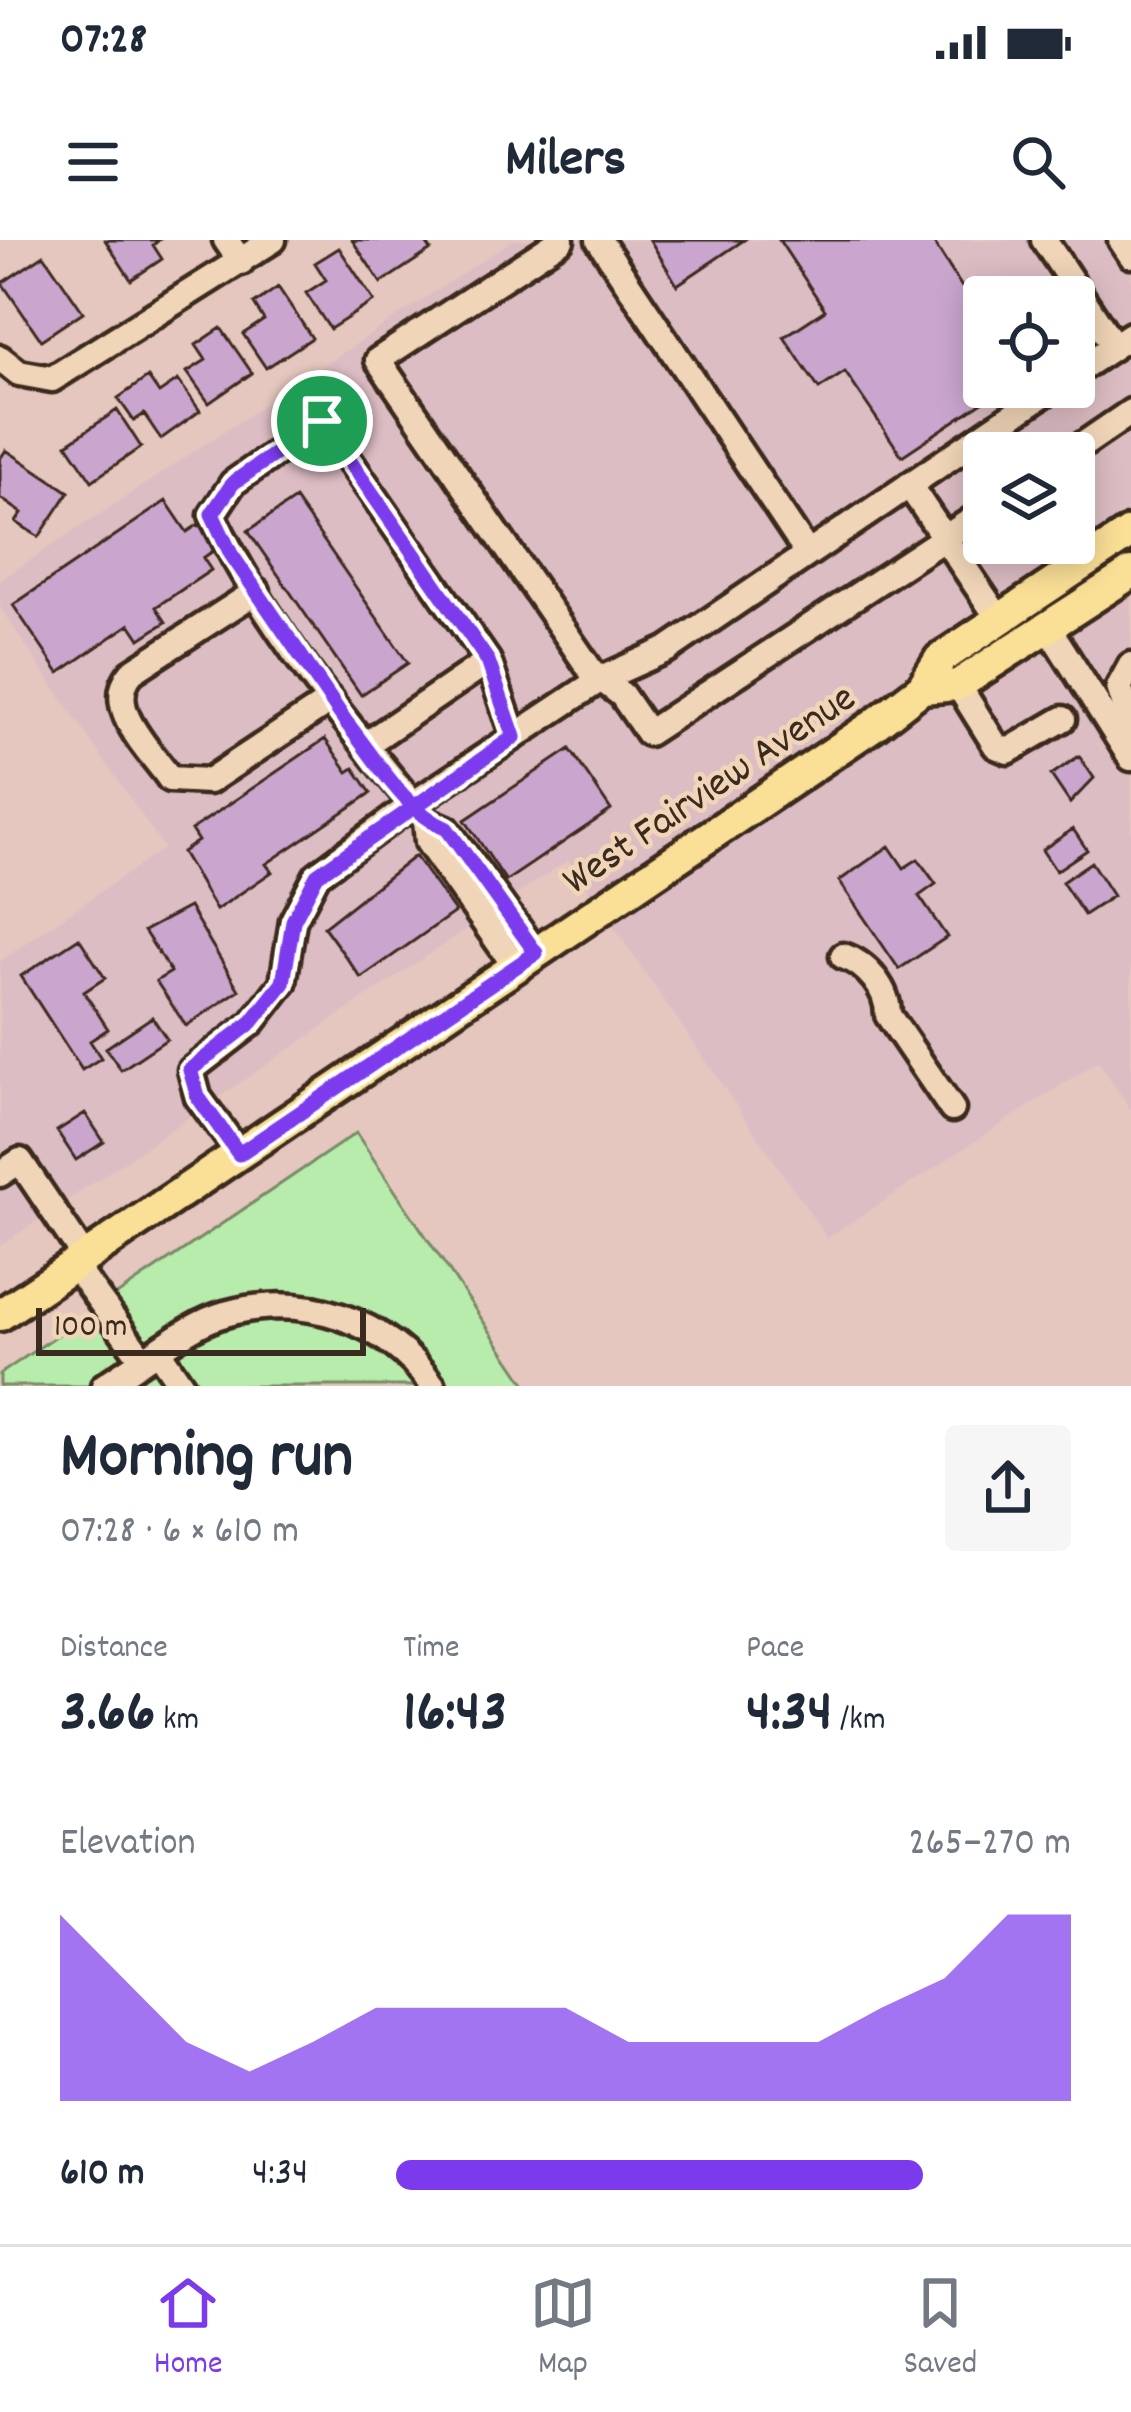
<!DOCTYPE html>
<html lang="en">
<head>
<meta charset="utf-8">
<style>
	body { margin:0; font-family:Dekko,sans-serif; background:#f6f6f7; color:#1f2937; height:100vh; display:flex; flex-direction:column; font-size:45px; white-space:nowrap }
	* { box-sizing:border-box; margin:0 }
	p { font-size:39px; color:#747a83 }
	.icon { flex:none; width:66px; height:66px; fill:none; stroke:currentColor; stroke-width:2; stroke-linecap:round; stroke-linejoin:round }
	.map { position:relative; height:1146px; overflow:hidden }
	.sheet { display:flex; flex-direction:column; background:#fff; flex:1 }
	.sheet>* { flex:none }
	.controls { position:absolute; left:963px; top:36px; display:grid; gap:24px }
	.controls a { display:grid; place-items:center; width:132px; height:132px; border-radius:12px; background:#fff; box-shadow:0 6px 30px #0003; font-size:60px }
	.scale { position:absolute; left:36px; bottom:30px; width:330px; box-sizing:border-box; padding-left:12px; border:6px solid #3b2a1e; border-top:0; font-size:33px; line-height:42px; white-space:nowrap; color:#3b2a1e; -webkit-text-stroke:9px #f1d5b8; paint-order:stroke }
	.pin { position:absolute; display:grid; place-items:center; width:102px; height:102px; color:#fff; margin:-51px; border:6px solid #fff; border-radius:50%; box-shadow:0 3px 12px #0007 }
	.round { display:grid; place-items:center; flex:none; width:126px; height:126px; border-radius:12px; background:#f6f6f7 }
	.headline { display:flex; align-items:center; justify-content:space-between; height:204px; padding:0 60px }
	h1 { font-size:66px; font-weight:700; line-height:90px }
	.metrics { display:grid; grid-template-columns:repeat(3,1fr); gap:18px; height:204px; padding:12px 60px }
	.metrics div { display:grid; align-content:center }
	.metrics b { font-size:60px; font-weight:700 }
	.metrics small { font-size:33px; font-weight:400 }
	.metrics p { font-size:33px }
	.chart { height:336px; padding:24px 60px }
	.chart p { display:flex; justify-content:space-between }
	.chart svg { width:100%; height:216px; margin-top:12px; fill:#7c3aed; opacity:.7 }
	ul { padding:0 60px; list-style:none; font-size:39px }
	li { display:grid; grid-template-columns:192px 144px 1fr; align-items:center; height:90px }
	li i { height:30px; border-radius:15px; background:#7c3aed }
	.status { display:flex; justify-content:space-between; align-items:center; height:84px; padding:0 60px; background:#fff; direction:ltr }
	.status svg { height:33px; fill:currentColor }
	header { display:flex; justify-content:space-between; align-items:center; height:156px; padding:0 60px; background:#fff; font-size:54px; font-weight:700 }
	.dock { display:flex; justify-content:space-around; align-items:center; height:168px; border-top:3px solid #e0e1e3; background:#fff; font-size:33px; color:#747a83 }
	.dock a { display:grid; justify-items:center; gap:6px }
	.dock .current { color:#7c3aed }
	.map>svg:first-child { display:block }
</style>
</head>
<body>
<div class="status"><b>07:28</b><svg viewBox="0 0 49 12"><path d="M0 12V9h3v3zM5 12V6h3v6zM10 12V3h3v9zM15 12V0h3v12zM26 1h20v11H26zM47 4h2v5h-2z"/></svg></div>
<header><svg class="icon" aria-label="menu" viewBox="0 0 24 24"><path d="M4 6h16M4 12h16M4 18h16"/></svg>Milers<svg class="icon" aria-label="search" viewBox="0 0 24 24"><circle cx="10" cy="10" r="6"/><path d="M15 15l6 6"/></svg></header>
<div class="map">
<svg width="1131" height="1146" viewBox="0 0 1131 1146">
	<rect width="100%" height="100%" fill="#e5c7bf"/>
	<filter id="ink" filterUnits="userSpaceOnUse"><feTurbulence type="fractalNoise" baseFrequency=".00833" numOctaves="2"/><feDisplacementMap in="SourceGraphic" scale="24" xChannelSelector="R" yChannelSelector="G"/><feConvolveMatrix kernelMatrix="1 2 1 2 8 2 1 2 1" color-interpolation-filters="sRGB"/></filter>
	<g filter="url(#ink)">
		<!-- built -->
		<path fill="#ddbdc4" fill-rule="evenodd" d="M513,0H1131V870L1098,821L827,998L568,620L0,1006V721L164,608L0,368V340ZM984,57H1074V147H984ZM984,213H1074V303H984Z"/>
		<!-- green -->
		<path fill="#b7ecad" stroke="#798b66" stroke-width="3" d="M356,893L527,1146H0V1134Z"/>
		<!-- building -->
		<path fill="#caa6cf" stroke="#3b2a1e" stroke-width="3" d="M105,0H159L153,5L162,19L131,40Z
			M352,0H424L431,10L381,43Z
			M650,0H744L677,45Z
			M779,0H932L984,82V147H1005L902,216L845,132L819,149L784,97L825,70Z
			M339,8L374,61L330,89L306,53L326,40L315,23Z
			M44,15L83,72L41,100L2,43Z
			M278,47L312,98L266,128L243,94L264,80L254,64Z
			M221,88L252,133L209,163L187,132L206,120L196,105Z
			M148,137L159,153L178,140L200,171L161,199L144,174L134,181L118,158Z
			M117,170L141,207L92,241L67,204Z
			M6,210L69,252L39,297L16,282L22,273L0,258V219Z
			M295,259L408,423L361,455L248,291Z
			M166,261L187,292L199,284L216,309L203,318L211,330L156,367L166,382L140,399L130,384L59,433L13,365Z
			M325,499L348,532L354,528L371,553L266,624L272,632L216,670L182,612L198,601L191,590Z
			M570,509L611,570L506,641L465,580Z
			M1079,516L1094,538L1070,563L1051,535Z
			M1073,589L1087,610L1056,631L1042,610Z
			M889,606L904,628L918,619L936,644L919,656L947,697L899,729L839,641Z
			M415,616L455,672L361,738L324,687Z
			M1091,622L1113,656L1084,675L1062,642Z
			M189,667L239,750L186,786L156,741L171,732L144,691Z
			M79,698L105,738L84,752L108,789L90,801L101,818L82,830L21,736Z
			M152,777L167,799L121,830L106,808Z
			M85,873L104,902L76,920L57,891Z"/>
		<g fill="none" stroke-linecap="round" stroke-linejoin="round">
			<!-- minor casing -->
			<g stroke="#3b2a1e" stroke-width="33">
				<path id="minor" d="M226,0L241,22
					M561,0L378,120L592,432L622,455L648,493L984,272
					M599,0L808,314
					M1044,0L1114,106
					M1121,0L1131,15
					M0,118L19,133L52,139L273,0
					M1074,133L1131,95
					M1071,213L1131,172
					M909,245L999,379
					M257,351L132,432C102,466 149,509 170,539L209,541L331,460
					M1048,387L1131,518
					M1131,425L1119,447L1131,484
					M958,445L996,506L1008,511L1063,479
					M365,505L488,421
					M426,580C348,486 265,385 212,275L233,243L322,181L488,421L514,497
					M843,716C867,724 888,749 888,775L952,869
					M516,727L428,602L426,580L447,589L536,713
					M239,913L198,857L191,830L252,783L283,743L293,681L317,635L413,564L601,439L668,409L1054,147
					M0,934L20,921L85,1018
					M74,1025L143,1120L104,1146
					M158,1111L182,1146
					M143,1120C168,1104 196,1082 225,1074C303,1052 386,1079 433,1146"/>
			</g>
			<!-- major casing -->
			<g stroke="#3b2a1e" stroke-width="39">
				<path id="major" d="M922,448L958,445L1131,333
					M0,1075L874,485L922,448L940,419L1131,292"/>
			</g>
			<!-- minor -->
			<use href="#minor" stroke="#f1d5b8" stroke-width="24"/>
			<!-- major -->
			<use href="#major" stroke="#fadf96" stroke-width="30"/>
		</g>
	</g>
	<g fill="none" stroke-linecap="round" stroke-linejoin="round" filter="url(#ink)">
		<!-- route casing -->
		<g stroke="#fff" stroke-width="24">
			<path id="route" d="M322,181L488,421L514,497L317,635L293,681L283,743L252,782L190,830L198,857L239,914L536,713L447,589C405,571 375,518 346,482L231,314L212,274L233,243L322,181"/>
		</g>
		<!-- route -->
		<use href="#route" stroke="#7c3aed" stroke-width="15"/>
	</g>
	<g text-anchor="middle" stroke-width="9" stroke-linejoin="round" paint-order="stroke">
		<!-- street labels -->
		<g font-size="42" fill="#3b2a1e" stroke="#f1d5b8">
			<text transform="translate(707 546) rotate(-34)" y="15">West Fairview Avenue</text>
		</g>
	</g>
</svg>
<div class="controls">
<a><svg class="icon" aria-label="locate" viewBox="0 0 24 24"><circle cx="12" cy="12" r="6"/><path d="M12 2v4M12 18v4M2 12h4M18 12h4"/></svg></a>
<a><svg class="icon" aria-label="layers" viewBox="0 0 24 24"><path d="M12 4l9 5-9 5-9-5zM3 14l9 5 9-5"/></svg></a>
</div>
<div class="scale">100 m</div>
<div class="pin" style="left:322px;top:181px;background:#1e9e55"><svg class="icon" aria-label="arrive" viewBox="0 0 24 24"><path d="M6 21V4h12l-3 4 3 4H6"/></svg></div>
</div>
<section class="sheet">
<div class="headline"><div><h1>Morning run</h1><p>07:28 · 6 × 610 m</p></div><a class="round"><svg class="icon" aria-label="share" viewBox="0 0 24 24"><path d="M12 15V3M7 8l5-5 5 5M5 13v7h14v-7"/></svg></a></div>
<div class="metrics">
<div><p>Distance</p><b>3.66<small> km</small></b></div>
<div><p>Time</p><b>16:43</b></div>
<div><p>Pace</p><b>4:34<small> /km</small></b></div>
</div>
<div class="chart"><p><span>Elevation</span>265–270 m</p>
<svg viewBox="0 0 160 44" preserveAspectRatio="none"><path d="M0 44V6L10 19L20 32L30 38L40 32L50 25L60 25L70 25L80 25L90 32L100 32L110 32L120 32L130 25L140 19L150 6L160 6V44z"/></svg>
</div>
<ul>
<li><b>610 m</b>4:34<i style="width:78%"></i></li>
</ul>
</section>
<nav class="dock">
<a class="current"><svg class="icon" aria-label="home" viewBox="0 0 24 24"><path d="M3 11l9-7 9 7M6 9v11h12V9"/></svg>Home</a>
<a><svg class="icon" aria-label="map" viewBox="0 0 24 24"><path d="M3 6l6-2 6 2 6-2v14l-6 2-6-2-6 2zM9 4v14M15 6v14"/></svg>Map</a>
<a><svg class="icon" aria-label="saved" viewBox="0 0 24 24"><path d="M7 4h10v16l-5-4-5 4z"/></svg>Saved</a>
</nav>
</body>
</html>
